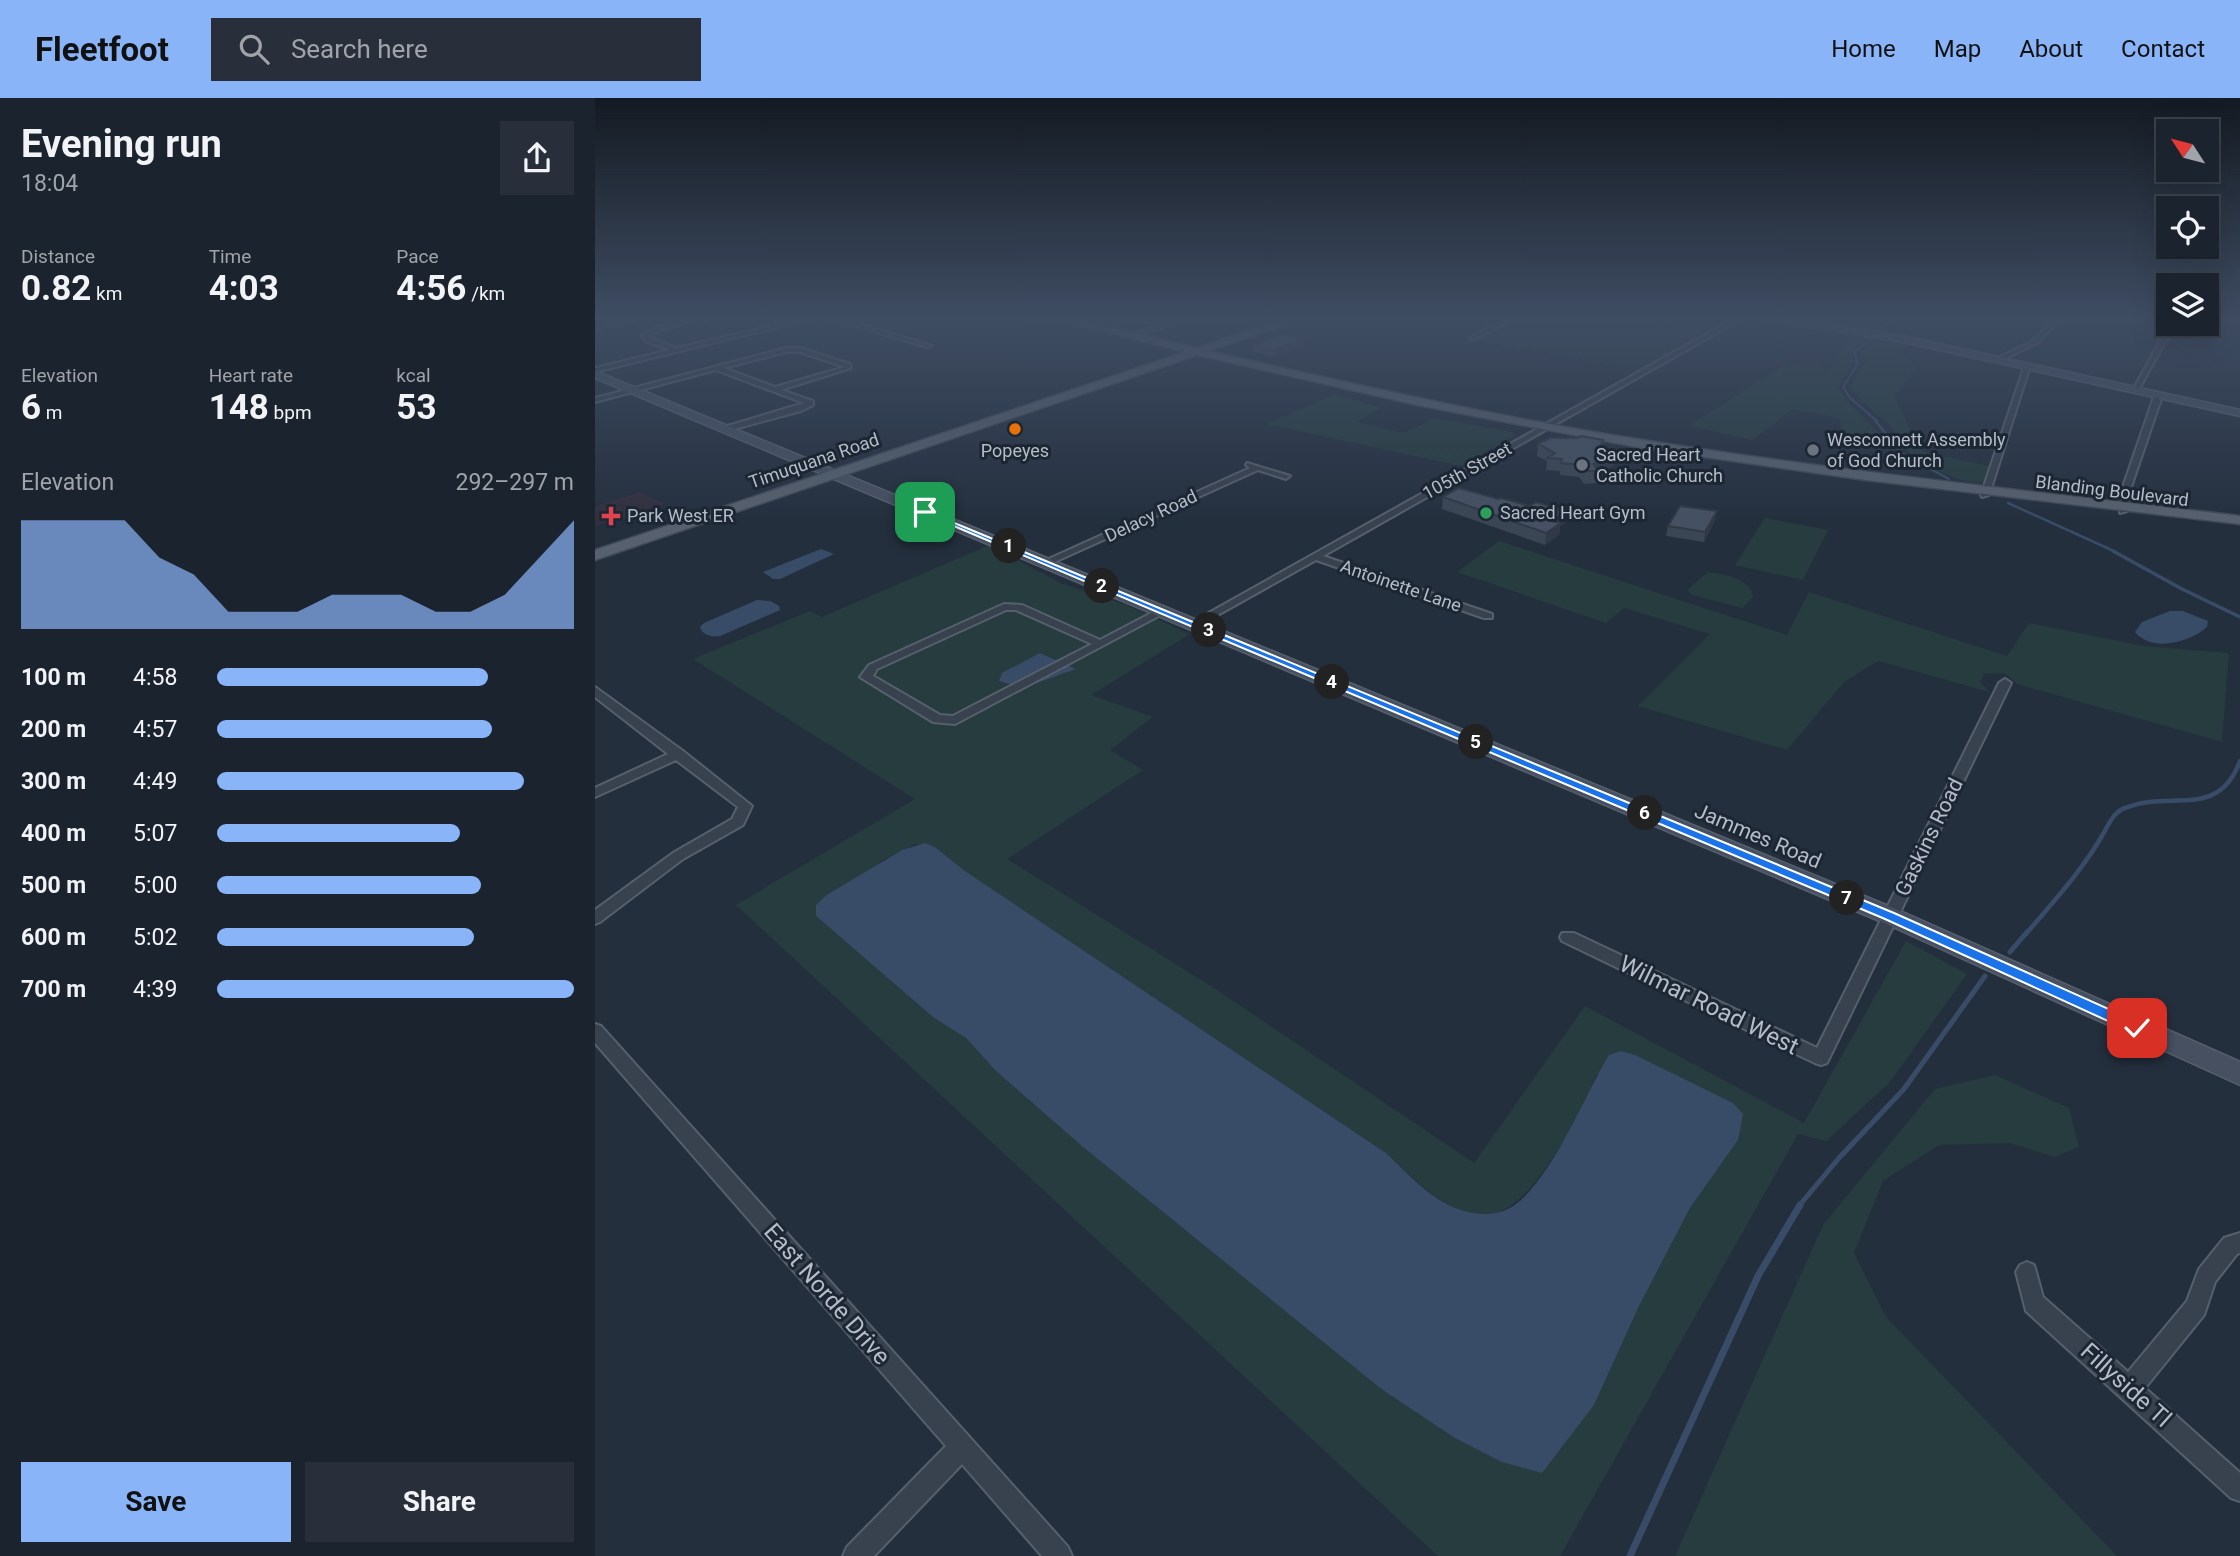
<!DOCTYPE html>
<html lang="en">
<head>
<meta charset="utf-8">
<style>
	body { margin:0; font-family:Roboto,sans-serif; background:#282f3a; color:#f1f3f6; height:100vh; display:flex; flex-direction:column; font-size:26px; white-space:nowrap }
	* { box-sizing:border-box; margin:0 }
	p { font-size:23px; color:#a0a4aa }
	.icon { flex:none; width:38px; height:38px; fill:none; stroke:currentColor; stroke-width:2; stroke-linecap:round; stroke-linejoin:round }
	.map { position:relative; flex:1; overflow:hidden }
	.side { display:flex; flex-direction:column; background:#1b232e; width:595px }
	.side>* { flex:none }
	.needle { width:46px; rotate:306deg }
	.fabs { position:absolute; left:1561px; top:21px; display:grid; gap:14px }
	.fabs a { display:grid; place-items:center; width:63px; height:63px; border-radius:0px; background:#1b232e; box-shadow:0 7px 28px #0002,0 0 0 2px #39404a; font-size:35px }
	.pin { position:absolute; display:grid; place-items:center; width:60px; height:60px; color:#fff; margin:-30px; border-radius:14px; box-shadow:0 4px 10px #0006 }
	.km { position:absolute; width:35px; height:35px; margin:-18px; border-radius:50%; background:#222; color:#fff; font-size:19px; line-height:35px; text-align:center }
	.round { display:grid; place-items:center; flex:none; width:74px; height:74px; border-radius:0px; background:#282f3a }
	.overview { display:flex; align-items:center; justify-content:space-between; height:119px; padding:0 21px }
	h1 { font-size:38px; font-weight:700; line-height:52px }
	.figures { display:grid; grid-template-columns:repeat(3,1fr); gap:10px; height:119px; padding:7px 21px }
	.figures div { display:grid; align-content:center }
	.figures b { font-size:35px; font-weight:700 }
	.figures small { font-size:19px; font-weight:400 }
	.figures p { font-size:19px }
	.chart { height:196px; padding:14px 21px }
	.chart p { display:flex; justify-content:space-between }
	.chart svg { width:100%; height:126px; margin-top:7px; fill:#8ab4f8; opacity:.7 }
	.cta { display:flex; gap:14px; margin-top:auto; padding:14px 21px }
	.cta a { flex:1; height:80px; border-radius:0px; background:#8ab4f8; color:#111; font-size:28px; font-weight:700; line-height:80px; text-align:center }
	.cta a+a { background:#282f3a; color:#f1f3f6 }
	ul { padding:0 21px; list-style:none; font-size:23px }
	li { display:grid; grid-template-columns:112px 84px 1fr; align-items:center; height:52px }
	li i { height:18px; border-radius:9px; background:#8ab4f8 }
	header { display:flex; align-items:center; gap:42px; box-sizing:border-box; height:98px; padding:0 35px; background:#8ab4f8; color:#111 }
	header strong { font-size:33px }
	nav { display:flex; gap:38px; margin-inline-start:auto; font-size:24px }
	.search { width:490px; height:63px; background:#282f3a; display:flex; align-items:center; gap:18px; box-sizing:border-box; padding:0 24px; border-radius:0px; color:#a0a4aa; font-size:26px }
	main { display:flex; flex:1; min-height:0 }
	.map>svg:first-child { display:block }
</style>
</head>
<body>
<header>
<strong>Fleetfoot</strong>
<div class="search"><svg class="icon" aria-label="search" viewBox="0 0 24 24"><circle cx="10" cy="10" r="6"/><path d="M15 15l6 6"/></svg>Search here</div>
<nav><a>Home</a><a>Map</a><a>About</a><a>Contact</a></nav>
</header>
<main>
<section class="side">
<div class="overview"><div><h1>Evening run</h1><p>18:04</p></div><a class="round"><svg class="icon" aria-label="share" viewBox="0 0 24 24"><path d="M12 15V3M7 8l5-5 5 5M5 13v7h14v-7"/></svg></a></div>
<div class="figures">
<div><p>Distance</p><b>0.82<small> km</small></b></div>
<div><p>Time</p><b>4:03</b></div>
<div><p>Pace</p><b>4:56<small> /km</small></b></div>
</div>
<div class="figures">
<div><p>Elevation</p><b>6<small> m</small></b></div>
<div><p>Heart rate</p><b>148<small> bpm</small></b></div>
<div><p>kcal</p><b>53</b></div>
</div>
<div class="chart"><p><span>Elevation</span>292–297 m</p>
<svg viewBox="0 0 160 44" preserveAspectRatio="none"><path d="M0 44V6L10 6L20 6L30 6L40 19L50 25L60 38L70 38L80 38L90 32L100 32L110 32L120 38L130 38L140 32L150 19L160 6V44z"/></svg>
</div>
<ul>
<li><b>100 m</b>4:58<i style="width:76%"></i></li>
<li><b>200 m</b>4:57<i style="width:77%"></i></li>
<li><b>300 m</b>4:49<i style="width:86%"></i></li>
<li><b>400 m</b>5:07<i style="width:68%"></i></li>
<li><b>500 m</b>5:00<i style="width:74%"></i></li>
<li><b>600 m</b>5:02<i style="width:72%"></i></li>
<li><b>700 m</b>4:39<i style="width:100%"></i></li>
</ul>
<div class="cta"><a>Save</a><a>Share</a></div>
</section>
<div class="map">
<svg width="1645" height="1458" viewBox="0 0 1645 1458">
	<rect width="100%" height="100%" fill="#242f3e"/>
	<!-- medical -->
	<path fill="#32303f" d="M45,394L70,406L0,428V408Z"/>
	<!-- green -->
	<path fill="#263c3f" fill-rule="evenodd" d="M927,220H1036L1113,235L1045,272L879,242Z
		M1260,235L1271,238L1272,242L1256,253L1258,264L1243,289L1252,303L1299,350L1250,343L1244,320L1198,311L1157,342L1094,328L1194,264L1234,271Z
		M1283,239L1313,245L1302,255L1323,268L1299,298L1322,346L1332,355L1394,368L1388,384C1369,390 1318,361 1305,346C1300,340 1300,332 1294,326C1280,313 1265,305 1255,288L1271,264L1266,255Z
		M740,296L786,310L761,324L809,335L840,320L917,334L921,337L866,368L672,326Z
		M1170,420L1233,432L1208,482L1140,467Z
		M904,443L1192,537L1214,494L1412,558L1434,525L1548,548L1634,555L1627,644L1422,586L1411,576L1390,575L1385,584L1395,594L1283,563L1249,584L1192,652L1043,608L1115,536L1029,510L1011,525L862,474Z
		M394,447L466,485L531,507L595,536L496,597L558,619L515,652L548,672L412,761L619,890L879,1065L990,908L1209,1025L1311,843L1372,876L1295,984L1231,1043L1203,1036L965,1458H843L141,807L320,701L98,561L215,513L227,519ZM445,555L457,560L472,575L453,579L435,589L438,560ZM320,746L340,749L370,773L791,1055C819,1081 849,1115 889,1117C936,1119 986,1013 1002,976L1110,993L1138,1005L1143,1042L1095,1110L1044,1208L999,1307L785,1290L488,1049L401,973L371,940L339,920L221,818L288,762Z
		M1113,474C1129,476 1156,480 1158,499L1147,510L1097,497L1092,492Z
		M1400,977L1474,1010L1484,1049L1460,1059L1415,1045L1344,1047L1288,1083L1259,1155L1291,1219L1522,1458H1080L1228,1127L1340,991Z"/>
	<!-- water -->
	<path fill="#394c67" d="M226,451L239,456L185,481H178L168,474Z
		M162,502L175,503L184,508L185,512L125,538C117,539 108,538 105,529L109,525Z
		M1575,513H1588L1613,523L1612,529C1595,544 1557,555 1540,534L1547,524Z
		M445,555L481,571L428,590L404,583L407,575Z
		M330,745L340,749L370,773L791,1055C812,1075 835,1101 863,1111C880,1117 898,1119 915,1110C954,1088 990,996 1014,957L1026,953L1040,957L1138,1005L1148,1016L1143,1042L1095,1110L1044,1208L999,1307L947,1375L907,1364L860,1340L785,1290L488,1049L401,973L371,940L339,920L221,818V807L230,798L307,752Z"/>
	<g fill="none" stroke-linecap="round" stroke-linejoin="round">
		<!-- stream-far5 -->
		<path stroke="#394c67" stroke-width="2" d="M0,232L45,220
			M1284,232L1297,220
			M1275,238L1274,243L1259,254L1263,266L1248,289L1255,300L1282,323"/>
		<!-- stream-far4 -->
		<path stroke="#394c67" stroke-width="2.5" d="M1280,322L1306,355L1354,381
			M1413,405L1521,454"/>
		<!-- stream-far3 -->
		<path stroke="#394c67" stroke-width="3.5" d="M1518,453L1587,491L1645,519"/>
		<!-- stream-far2 -->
		<path stroke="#394c67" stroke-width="4.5" d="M1431,836C1457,805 1486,774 1507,738C1513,728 1518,714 1530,710C1575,691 1623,723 1645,663"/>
		<!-- stream-far1 -->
		<path stroke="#394c67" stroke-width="5" d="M1415,854L1432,834
			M1203,1109L1244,1060L1309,991L1390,878"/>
		<!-- stream -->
		<path stroke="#394c67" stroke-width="7" d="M1035,1458L1163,1178L1205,1107"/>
		<!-- street casing -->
		<g stroke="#565f6c" stroke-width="4">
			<path id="street" d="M100,220H111L64,232L53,239L82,250L209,220H220L0,274V270L75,252L50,243L47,238L60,230Z
				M234,220H244L337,248L332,249Z
				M586,220H596L537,239L532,238Z
				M915,220H923L879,241L874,240Z
				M1140,220H1148L728,458L897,516V520H889L721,462L603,528L599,529L594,526Z
				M1228,220H1235L1225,228H1221Z
				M1460,220H1466L1442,245L1405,263H1401V261L1438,243Z
				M1574,226H1580L1543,293L1537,294Z
				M191,250H205L255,266L256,270L186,292L218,303V307L206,313L132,333H129V329L209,305L121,272L0,304V300ZM191,254H205L250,269L180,289L129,270Z
				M1430,267L1435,268L1394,397L1387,399L1386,397Z
				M1560,296L1567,298L1537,386L1532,413L1525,415L1529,386Z
				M652,365L695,378L691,381L663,372L455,466L447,464L655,370L651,367Z
				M409,506L427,507L505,542L564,511L568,510L573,513L360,626L338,624L265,579L274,567ZM411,512H421L497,546L358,618L345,617L278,578L282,571Z
				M1410,581L1416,585L1232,965L1226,967L1220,965L967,843L965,839L967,835H979L1222,950L1404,585Z
				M0,589L88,653L157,708L148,727L88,761L5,824L0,826V812L78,755L137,721L143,709L81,662L0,699V690L73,656L0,599Z
				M0,926L6,928L473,1449L477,1458H447L367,1366L279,1458H248L252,1449L351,1348L0,945Z
				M1645,1135V1155L1642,1156L1620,1184L1609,1217L1550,1290L1645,1375V1403L1636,1400L1431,1213L1421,1174L1425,1167L1432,1164L1439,1167L1448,1199L1533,1274L1592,1203L1604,1171L1629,1140Z"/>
		</g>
		<!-- secondary casing -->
		<g stroke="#565f6c" stroke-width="3">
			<path id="secondary" d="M1163,220H1186L1308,238L1645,312V318L1308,244Z
				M0,273L1303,812L1645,964V987L1287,824L0,280Z"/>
		</g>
		<!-- primary casing -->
		<g stroke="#414a57" stroke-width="3">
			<path id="primary" d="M459,220H476L601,250L689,221L692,222V226L613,253C757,286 902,319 1048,342C1246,374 1446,394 1645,418V426L1271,382L1047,350L827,308L602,257L0,462V452L590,254Z"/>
		</g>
		<!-- street -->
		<use href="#street" fill="#38414e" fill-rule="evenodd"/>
		<!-- secondary -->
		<use href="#secondary" fill="#465061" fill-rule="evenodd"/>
		<!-- primary -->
		<use href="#primary" fill="#56606e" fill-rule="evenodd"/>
	</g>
	<!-- wall -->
	<path fill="#3b4654" d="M708,241V249L680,259L658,254V247Z
		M1008,342L1007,353L1019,368L1012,370V374L1003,377L1002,385L989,386L984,379L965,377V373L951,372L952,363L942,358L943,346Z
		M848,399L903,401L935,408L971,413L970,425L965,428L964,437L950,447L847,411Z
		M1120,422L1109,444L1071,438L1073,428Z"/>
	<!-- shaded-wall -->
	<path fill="#303945" d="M708,241V249L680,259L679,252Z
		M1021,356L1019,368L1012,370V374L1003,377V373L998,366L1009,359Z
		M971,413L970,425L965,428L964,437L950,447L951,435L957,423Z
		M1122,413L1120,422L1109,444L1110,434Z"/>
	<!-- building -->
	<path fill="#455162" stroke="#303945" stroke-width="2" d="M686,237L708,241L679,252L658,247Z
		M986,338L1008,342L1003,352L1021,356L1009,359L1013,362L998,366L1003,373H991L986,367L966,365L967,361L952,360L960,355L943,346L955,340H982Z
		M864,390L903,401L906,400L935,408L941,404L971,413L957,423L966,425L951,435L848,399Z
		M1085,408L1122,413L1110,434L1073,428Z"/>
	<!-- sky -->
	<linearGradient id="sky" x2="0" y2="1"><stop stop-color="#141a22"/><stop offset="0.52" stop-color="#3f4d63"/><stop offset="1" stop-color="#3f4d63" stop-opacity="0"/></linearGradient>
	<rect width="1645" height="424" fill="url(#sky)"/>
	<!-- route -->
	<path fill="#1a73e8" stroke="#fff" stroke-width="2" d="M328,412L1299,815L1547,926L1549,930L1547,934H1537L1290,821L328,415Z"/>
	<!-- markers -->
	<circle fill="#e8710a" stroke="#1d2633" stroke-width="2.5" cx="420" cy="331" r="7"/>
	<g fill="#6b7280" stroke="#1d2633" stroke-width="2.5">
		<circle cx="1218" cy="352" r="7"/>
		<circle cx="987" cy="367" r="7"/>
	</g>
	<circle fill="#2e9e5b" stroke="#1d2633" stroke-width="2.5" cx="891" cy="415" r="7"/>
	<path fill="#e0444e" stroke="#1d2633" stroke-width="2.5" d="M12.5 407.5h7v7h7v7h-7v7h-7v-7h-7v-7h7z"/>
	<g text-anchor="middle" stroke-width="6" stroke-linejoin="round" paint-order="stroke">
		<!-- far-poi labels -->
		<g font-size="18" fill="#b4bcc9" stroke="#1d2633" text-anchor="start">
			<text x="1232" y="348">Wesconnett Assembly<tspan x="1232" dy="21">of God Church</tspan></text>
			<text x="420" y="359" text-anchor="middle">Popeyes</text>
			<text x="1001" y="363">Sacred Heart<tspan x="1001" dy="21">Catholic Church</tspan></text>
			<text x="905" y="421">Sacred Heart Gym</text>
			<text x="32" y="424">Park West ER</text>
		</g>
		<!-- far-street labels -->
		<g font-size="18" fill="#b4bcc9" stroke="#1d2633">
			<text transform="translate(219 363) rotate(-19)" y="6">Timuquana Road</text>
			<text transform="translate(872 373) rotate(-29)" y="6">105th Street</text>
			<text transform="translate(1517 393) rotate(7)" y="6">Blanding Boulevard</text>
			<text transform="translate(556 418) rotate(-25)" y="6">Delacy Road</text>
			<text transform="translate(806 488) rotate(19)" y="6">Antoinette Lane</text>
		</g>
		<!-- street labels -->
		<g font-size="21" fill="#b4bcc9" stroke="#1d2633">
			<text transform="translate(1163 738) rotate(23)" y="7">Jammes Road</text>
			<text transform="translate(1334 739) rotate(-64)" y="7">Gaskins Road</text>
		</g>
		<!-- near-street labels -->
		<g font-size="24" fill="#b4bcc9" stroke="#1d2633">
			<text transform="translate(1114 907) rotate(26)" y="8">Wilmar Road West</text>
			<text transform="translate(232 1196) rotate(49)" y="8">East Norde Drive</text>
			<text transform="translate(1531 1287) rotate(42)" y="8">Fillyside Tl</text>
		</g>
	</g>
</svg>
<div class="fabs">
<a><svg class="needle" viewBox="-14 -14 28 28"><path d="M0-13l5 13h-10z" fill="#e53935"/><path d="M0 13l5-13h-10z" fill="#a0a4aa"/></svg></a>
<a><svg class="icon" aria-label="locate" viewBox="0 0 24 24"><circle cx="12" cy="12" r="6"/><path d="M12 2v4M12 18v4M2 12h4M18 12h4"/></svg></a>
<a><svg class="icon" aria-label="layers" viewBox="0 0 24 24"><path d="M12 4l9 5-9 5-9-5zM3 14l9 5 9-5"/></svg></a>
</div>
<div class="pin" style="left:330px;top:414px;background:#1e9e55"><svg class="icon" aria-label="arrive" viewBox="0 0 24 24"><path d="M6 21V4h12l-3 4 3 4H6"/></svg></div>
<div class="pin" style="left:1542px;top:930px;background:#d93025"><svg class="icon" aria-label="check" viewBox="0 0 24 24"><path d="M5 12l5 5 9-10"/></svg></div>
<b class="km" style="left:414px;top:448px">1</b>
<b class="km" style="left:507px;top:488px">2</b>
<b class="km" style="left:614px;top:532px">3</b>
<b class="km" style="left:737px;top:584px">4</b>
<b class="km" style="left:881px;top:644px">5</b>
<b class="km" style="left:1050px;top:715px">6</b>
<b class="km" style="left:1252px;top:800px">7</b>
</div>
</main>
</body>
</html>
